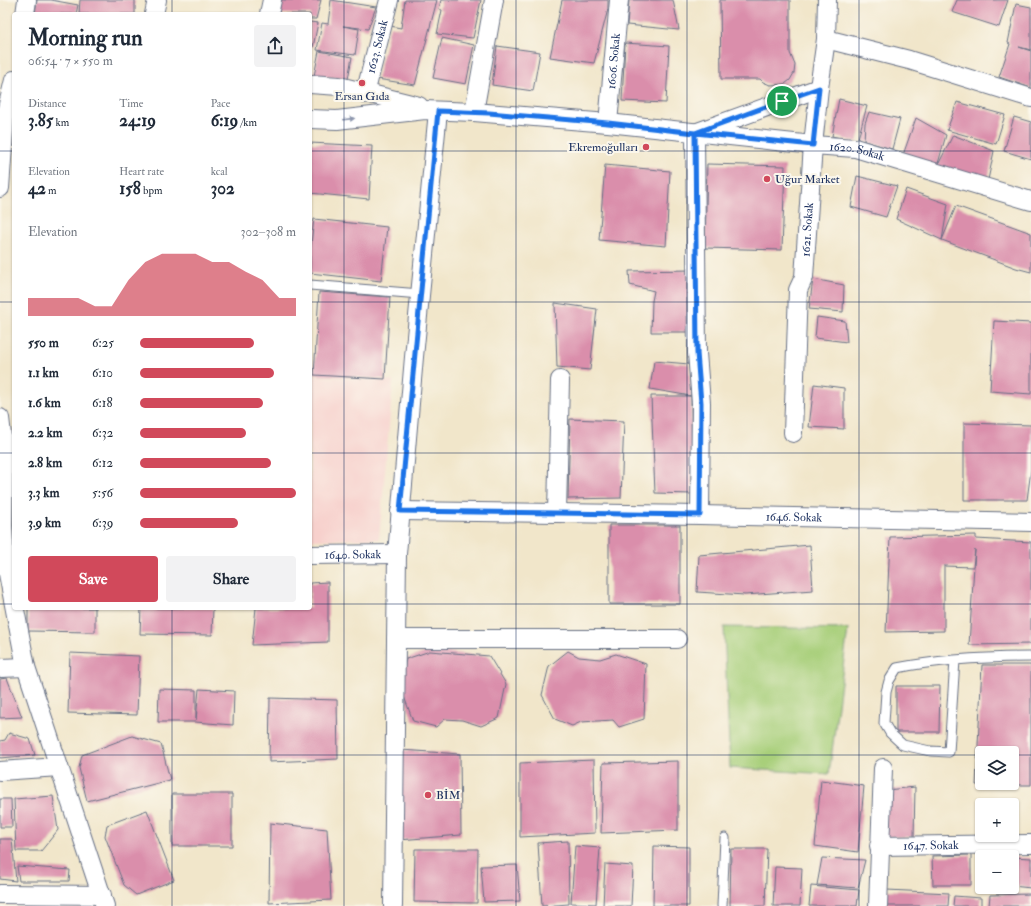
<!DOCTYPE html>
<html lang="en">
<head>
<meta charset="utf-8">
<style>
	body { margin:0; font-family:"IM FELL Double Pica",serif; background:#f2f2f3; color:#1f2937; height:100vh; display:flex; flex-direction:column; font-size:15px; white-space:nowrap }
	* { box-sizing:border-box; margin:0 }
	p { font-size:13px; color:#747a83 }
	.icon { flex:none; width:22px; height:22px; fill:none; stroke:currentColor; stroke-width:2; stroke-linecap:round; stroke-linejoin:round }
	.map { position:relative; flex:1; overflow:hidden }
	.panel { position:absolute; left:12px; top:12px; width:300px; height:598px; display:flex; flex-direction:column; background:#fff; border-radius:4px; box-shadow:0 1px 3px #0004 }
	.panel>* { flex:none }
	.buttons { position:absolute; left:975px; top:746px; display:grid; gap:8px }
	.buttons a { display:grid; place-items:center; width:44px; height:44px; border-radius:4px; background:#fff; box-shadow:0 1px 3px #0004; font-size:20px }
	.pin { position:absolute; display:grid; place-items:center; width:34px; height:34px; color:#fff; margin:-17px; border:2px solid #fff; border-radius:50%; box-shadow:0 1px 4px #0007 }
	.round { display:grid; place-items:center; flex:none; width:42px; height:42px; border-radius:4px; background:#f2f2f3 }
	.summary { display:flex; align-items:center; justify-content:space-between; height:68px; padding:0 16px }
	h1 { font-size:22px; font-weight:700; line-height:30px }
	.figures { display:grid; grid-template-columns:repeat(3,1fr); gap:6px; height:68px; padding:4px 16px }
	.figures div { display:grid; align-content:center }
	.figures b { font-size:17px; font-weight:700 }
	.figures small { font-size:11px; font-weight:400 }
	.figures p { font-size:11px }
	.chart { height:112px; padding:8px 16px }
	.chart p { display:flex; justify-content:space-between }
	.chart svg { width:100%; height:72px; margin-top:4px; fill:#d1495b; opacity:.7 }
	.primary-button { display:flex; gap:8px; margin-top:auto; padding:8px 16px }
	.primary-button a { flex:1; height:46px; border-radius:4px; background:#d1495b; color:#fff; font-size:16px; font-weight:700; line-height:46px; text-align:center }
	.primary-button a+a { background:#f2f2f3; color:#1f2937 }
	ul { padding:0 16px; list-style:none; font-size:13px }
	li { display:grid; grid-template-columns:64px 48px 1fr; align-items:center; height:30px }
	li i { height:10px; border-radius:5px; background:#d1495b }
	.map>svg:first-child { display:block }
</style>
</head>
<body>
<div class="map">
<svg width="1031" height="906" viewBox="0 0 1031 906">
	<rect width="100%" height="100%" fill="#fbf7ec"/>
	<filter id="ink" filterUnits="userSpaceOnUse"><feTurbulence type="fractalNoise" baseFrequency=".025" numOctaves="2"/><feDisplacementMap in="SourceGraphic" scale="8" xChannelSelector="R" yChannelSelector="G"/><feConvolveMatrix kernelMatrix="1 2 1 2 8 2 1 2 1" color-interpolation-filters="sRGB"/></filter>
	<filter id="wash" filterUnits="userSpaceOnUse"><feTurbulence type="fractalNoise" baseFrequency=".012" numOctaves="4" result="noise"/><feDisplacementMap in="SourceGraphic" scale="16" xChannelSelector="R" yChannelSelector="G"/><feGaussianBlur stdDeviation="0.9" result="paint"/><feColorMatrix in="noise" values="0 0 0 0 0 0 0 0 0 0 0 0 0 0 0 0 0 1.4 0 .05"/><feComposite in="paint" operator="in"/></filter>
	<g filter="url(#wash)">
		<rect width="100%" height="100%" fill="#f1e6ca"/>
		<!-- built -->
		<path fill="#f7d0cc" d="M310,376L393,381L379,539L310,540Z"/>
		<!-- green -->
		<path fill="#a8cf7a" stroke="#627f6c" d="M724,627L848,629L829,774L730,768Z"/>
		<g id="blocks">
			<!-- building -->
			<path fill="#da8eab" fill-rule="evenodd" d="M37,0H51L78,5L76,14H35Z
				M80,0H135V14H79Z
				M281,0H321L316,19H310V14H279Z
				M331,0L376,7L368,29L343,26L359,29L355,55L317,50L322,23L328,24Z
				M405,0H437L415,85L377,79L390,26L401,28Z
				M441,0H481L473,38L437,34L442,10L439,9Z
				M562,0H608V9L594,63L550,57Z
				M629,0H673L679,30L627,25Z
				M720,0H790V53L795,65L794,73L790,80L785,84L770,85L763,82L760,79H721Z
				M957,0H1008L999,27L952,12Z
				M1016,4L1031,7V50L1019,47L1031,51V88L999,77L1010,44L1008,43Z
				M310,22L318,23L313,47L310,46Z
				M442,38L474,45L466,84L433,78Z
				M625,43L669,46L666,103L622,101Z
				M497,46L540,52L533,91L492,85Z
				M319,51L352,57L348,79L314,76Z
				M839,99L867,106L857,142L832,136Z
				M957,102L1005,115L996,144L947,130Z
				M869,112L900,119L892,149L864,141L865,123Z
				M1014,117L1031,122V159L1004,151Z
				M916,118L946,135L937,167L953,135L994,151L988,180L937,167L903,155Z
				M310,143L372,146L369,199L310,193Z
				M707,164L785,166L782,250L705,248Z
				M605,165L670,171L666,246L599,240Z
				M857,176L897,186L886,217L851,207Z
				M906,189L948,204L942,240L896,219Z
				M956,206L1031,233V272L1016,268L942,240Z
				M314,219L387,227L381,281L310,273V253Z
				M693,270L691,332H651L652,301L654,291L630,285L629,271Z
				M813,279L844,285L843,312L809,309Z
				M319,292L390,297L385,379L314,375Z
				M555,303L597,309L590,370L557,367Z
				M817,317L845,321L847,342L815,338Z
				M994,321L1031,323V394L990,391Z
				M654,361L689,364L691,396L692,494L655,493L651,396H691L650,389Z
				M814,384L844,388V429L809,427Z
				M570,419L624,421L621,498L568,499Z
				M964,423L1031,425V470L1027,500H964Z
				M609,525H680V604H609Z
				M976,535V539L1031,542V644L969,645L975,550L973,567L944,566V631L886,632L890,537Z
				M810,545L813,590L745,595L697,592L699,555Z
				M328,582V642L252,645L256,608H310V583Z
				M28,608H95V632L28,631Z
				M141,608H213L212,635L140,634Z
				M430,651L489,656L506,684L499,718L481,726L462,720L445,719L436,727L413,721L401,688L406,659Z
				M568,651L579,657L600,659L616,654L646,664L644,719L619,727L613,720L581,722L572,726L555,719L542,695L549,666Z
				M70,653L139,656L137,715L68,713Z
				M982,665H1031V785H976ZM982,753H1012V783H982Z
				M7,678L22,717L0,718V679Z
				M896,686H940L939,732H896Z
				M159,689L196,690V720L199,689L234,691L233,725L195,722H158Z
				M270,698L337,700L338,759L269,762Z
				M9,733L30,739L35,755L0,758V741L5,740Z
				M132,736L161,744L170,780L87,801L79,768L82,755Z
				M401,750L460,754L461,835L399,840Z
				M594,760L595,833L520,837V763Z
				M678,761V830L601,833L603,763Z
				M821,780L864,786L858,852L815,846Z
				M915,787L914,837H884L887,790Z
				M172,794H232V846H172Z
				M53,796L58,830L41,851H16L14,799Z
				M0,799H11L12,827H0Z
				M147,810L174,880L136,895L124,885L105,836L107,825Z
				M270,823L327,829L331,900L269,903Z
				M0,839H12L16,881L0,879Z
				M568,841L569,904L542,906L538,843Z
				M575,846L600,848L596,904L571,903Z
				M654,846L689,847V906H653Z
				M415,849H478L477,903L414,902Z
				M731,849H767L765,906H730Z
				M971,855V885H933L932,856Z
				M1012,857L1031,858V888L1012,886Z
				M822,858L865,860L858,888L817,885Z
				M605,864L633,866L631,906H603Z
				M517,865L520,901L484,902L481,866Z
				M17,866L70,870L69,881H19Z
				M775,867L802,868L800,906H773Z
				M811,886L859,890L857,906H809Z
				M887,890L949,893L948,906H887Z
				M1031,894V906H989L990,895Z
				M954,896L981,898V906H953Z"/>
		</g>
	</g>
	<g filter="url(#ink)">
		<use href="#blocks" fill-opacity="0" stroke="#666f84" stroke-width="1"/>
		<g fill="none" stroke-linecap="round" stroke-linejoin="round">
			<!-- service casing -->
			<g stroke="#666f84" stroke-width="11">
				<path id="service" d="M310,285L420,294
					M955,660L949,752L930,751L903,745L890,733L884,723L886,692L889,681L897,668C942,659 986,657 1031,657
					M722,906L725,838"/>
			</g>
			<!-- minor casing -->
			<g stroke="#666f84" stroke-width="20">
				<g id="minor">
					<path d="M25,14L27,0"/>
					<path d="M154,14L157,0"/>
					<path d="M269,14L272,0"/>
					<path d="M826,39L909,60L1031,98"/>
					<path d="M310,84L339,86L419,106"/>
					<path id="s1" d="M365,94L389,0"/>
					<path d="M474,112L494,0"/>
					<path id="s2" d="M310,119L337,120L425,110L474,112L608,123L813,145L855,148L1031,201"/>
					<path id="s3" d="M608,123L619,0"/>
					<path d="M0,188L5,117L14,80"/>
					<path d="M0,418L4,452L3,526L5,558L26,667L105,906"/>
					<path id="s4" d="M793,433L798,290L804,277L813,145L819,88L826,39L827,0"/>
					<path id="s5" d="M400,511L700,515L1031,522"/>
					<path d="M557,513L560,380"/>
					<path d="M700,515L701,403L697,353L695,133L819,88"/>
					<path id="s6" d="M310,555L397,554"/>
					<path d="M396,639H677"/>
					<path d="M0,668L26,667"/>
					<path d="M0,771L59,767"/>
					<path id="s7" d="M879,846L1031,844"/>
					<path d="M0,894L102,895"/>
					<path d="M393,906L397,554L414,357L438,111"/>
					<path d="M878,906L883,768"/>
				</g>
			</g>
			<!-- service -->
			<use href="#service" stroke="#fff" stroke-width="9"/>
			<!-- minor -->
			<use href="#minor" stroke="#fff" stroke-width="18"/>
		</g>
		<!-- one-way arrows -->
		<defs><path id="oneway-solid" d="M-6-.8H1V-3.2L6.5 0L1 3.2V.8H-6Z"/></defs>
		<use fill="#8d97ae" href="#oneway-solid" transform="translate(349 119) rotate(-7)"/>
	</g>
	<g fill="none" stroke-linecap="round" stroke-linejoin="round" filter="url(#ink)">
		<!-- route casing -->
		<g stroke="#fff" stroke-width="8">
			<path id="route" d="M782,101L695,133L608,123L489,113L438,111L400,511L700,515L701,403L697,353L695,133L813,145L819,88L782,101"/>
		</g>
		<!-- route -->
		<use href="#route" stroke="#1a73e8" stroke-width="5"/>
	</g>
	<!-- grid -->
	<path fill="none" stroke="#1b2f5e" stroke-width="1" stroke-opacity="0.55" d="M172,0V14M344,0V906M516,0V906M687,0V906M859,0V906M0,151H14M310,151H1031M0,302H14M310,302H1031M0,453H14M310,453H1031M0,604H14M310,604H1031M172,608V906M0,755H982M1012,755H1031"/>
	<!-- markers -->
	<g fill="#d1495b" stroke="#fbf7ec" stroke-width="1.5">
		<circle cx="362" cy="83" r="4"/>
		<circle cx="646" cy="147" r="4"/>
		<circle cx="767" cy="179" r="4"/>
		<circle cx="428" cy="795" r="4"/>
	</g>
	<g text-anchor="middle" stroke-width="4" stroke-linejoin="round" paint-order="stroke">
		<!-- street labels -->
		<g font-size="12" fill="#1b2f5e" stroke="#fbf7ec">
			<text dy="4" stroke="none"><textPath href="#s1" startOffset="49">1623. Sokak</textPath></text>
			<text dy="4" stroke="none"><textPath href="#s3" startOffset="62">1606. Sokak</textPath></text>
			<text dy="4" stroke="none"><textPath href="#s2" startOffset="550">1620. Sokak</textPath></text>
			<text dy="4" stroke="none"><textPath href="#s4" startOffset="205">1621. Sokak</textPath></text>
			<text dy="4" stroke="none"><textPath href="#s5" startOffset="394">1646. Sokak</textPath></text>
			<text dy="4" stroke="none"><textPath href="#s6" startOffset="43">1640. Sokak</textPath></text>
			<text dy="4" stroke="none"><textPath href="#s7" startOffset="52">1647. Sokak</textPath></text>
		</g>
		<!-- poi labels -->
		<g font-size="12" fill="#1b2f5e" stroke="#fbf7ec" text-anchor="start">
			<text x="362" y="100" text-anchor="middle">Ersan Gıda</text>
			<text x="638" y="151" text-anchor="end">Ekremoğulları</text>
			<text x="775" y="183">Uğur Market</text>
			<text x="436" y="799">BİM</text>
		</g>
	</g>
</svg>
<div class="buttons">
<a><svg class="icon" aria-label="layers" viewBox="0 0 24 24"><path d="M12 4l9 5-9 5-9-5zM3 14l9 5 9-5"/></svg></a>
<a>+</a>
<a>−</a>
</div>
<div class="pin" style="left:782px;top:101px;background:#1e9e55"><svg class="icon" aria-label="arrive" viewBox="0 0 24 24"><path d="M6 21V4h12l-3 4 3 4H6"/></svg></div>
<section class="panel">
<div class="summary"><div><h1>Morning run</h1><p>06:54 · 7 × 550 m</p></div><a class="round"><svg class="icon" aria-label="share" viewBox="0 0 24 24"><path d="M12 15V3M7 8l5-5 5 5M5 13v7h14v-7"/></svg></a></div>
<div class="figures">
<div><p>Distance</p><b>3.85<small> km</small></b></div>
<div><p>Time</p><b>24:19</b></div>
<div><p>Pace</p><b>6:19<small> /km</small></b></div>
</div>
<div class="figures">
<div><p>Elevation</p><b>42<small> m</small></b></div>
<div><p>Heart rate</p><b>158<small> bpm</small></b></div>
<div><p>kcal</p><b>302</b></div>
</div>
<div class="chart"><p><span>Elevation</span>302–308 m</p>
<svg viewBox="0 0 160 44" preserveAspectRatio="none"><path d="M0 44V33L10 33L20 33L30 33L40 38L50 38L60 22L70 11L80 6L90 6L100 6L110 11L120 11L130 17L140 22L150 33L160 33V44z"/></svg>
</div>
<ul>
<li><b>550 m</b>6:25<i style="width:73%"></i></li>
<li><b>1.1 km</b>6:10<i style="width:86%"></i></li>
<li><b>1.6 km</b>6:18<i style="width:79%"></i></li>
<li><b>2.2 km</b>6:32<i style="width:68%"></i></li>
<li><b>2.8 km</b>6:12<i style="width:84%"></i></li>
<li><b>3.3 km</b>5:56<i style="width:100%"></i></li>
<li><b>3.9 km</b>6:39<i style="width:63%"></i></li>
</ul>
<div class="primary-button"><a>Save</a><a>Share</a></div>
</section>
</div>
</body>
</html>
